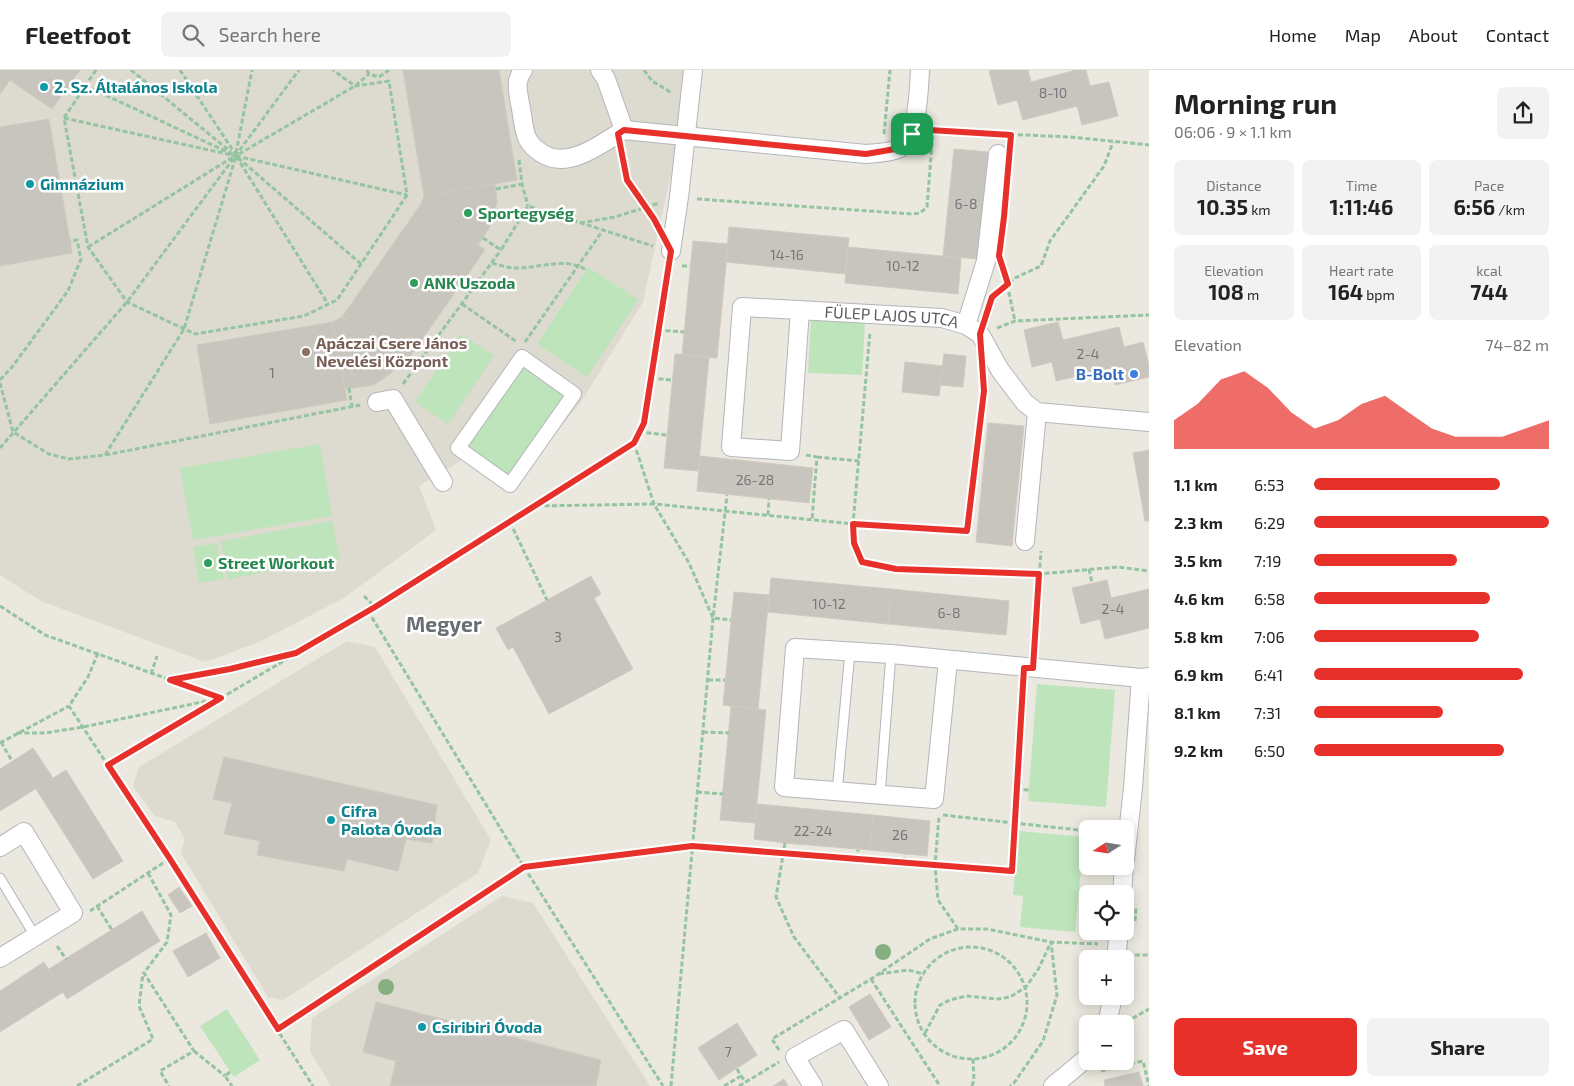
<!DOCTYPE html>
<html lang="en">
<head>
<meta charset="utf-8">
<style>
	body { margin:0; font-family:"Exo 2",sans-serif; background:#f2f2f2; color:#222; height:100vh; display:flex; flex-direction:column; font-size:19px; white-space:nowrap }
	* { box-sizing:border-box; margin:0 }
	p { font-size:16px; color:#767676 }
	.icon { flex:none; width:28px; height:28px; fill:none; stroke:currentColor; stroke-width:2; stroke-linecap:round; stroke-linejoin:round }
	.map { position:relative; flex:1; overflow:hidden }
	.sheet { display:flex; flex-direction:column; background:#fff; width:425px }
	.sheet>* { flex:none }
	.needle { width:32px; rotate:258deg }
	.controls { position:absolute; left:1079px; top:750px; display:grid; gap:10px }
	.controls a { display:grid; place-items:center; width:55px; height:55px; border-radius:8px; background:#fff; box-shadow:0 2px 12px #0003; font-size:25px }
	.pin { position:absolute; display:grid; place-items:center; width:42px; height:42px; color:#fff; margin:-21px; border-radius:10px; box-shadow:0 2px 8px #0006 }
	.round { display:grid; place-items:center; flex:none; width:52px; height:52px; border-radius:8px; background:#f2f2f2 }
	.summary { display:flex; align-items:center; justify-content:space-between; height:85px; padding:0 25px }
	h1 { font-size:28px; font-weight:700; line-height:38px }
	.stats { display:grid; grid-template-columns:repeat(3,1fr); gap:8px; height:85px; padding:5px 25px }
	.stats div { display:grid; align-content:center; border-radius:8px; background:#f2f2f2; text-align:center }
	.stats b { font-size:21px; font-weight:700 }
	.stats small { font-size:14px; font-weight:400 }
	.stats p { font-size:14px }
	.chart { height:140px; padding:10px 25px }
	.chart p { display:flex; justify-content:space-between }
	.chart svg { width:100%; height:90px; margin-top:5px; fill:#e7302a; opacity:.7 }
	.button { display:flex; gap:10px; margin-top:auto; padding:10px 25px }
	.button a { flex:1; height:58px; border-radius:8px; background:#e7302a; color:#fff; font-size:20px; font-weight:700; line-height:58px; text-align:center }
	.button a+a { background:#f2f2f2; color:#222 }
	ul { padding:0 25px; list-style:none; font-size:16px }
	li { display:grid; grid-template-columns:80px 60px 1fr; align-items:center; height:38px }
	li i { height:12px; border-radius:6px; background:#e7302a }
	header { display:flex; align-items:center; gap:30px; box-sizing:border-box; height:70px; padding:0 25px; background:#fff; border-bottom:1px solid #e0e0e0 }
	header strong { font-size:24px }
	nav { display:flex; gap:28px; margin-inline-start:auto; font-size:18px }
	.search { width:350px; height:45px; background:#f2f2f2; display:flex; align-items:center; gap:12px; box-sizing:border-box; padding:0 18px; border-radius:8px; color:#767676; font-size:19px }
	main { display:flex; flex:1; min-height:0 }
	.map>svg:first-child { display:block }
</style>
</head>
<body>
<header>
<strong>Fleetfoot</strong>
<div class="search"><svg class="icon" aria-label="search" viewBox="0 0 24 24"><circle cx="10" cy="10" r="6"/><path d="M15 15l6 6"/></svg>Search here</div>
<nav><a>Home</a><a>Map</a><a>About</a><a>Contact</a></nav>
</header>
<main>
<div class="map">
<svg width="1149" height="1016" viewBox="0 0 1149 1016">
	<rect width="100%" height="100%" fill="#ebe8df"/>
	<!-- education -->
	<path fill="#dddad0" d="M0,0H683L673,95L643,232L581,332L510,419L462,390L419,416L436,460L344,528L257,573L205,592L41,531L0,505Z
		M347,571L375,577L491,770L478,803L283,930L268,927L181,783L185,769L175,752L155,746L133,716L139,697Z
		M502,826L533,833L650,1016H331L310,981L312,948Z"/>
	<!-- green -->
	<path fill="#bde4bb" d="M588,197L638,230L587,307L537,274Z
		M811,250L865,253L862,305L808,303Z
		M461,264L494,286L448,354L415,332Z
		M522,294L568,327L510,410L464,377Z
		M320,374L332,446L193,470L180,398Z
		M332,451L340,489L228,509L221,471Z
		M217,473L224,509L199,513L193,477Z
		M1037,614L1115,620L1106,737L1028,731Z
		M1019,761L1084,767L1075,862L1020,857L1023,826L1013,825Z
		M227,939L260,990L234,1007L200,956Z"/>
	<!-- building -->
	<path fill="#c8c5bf" stroke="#d0c9be" d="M0,0H80L52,39L10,10L0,24Z
		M403,0H499L517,110L424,126Z
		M994,0H1028L1031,12L1076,0H1086L1090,16L1109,12L1118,46L1082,55L1077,36L1023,50L1017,30L998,35L989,1Z
		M49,49L72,183L0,196V57Z
		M954,79L988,82L978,189L943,186Z
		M495,114L497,133L489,158L478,175L421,134L424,126Z
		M421,134L485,180L406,292L342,247Z
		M729,157L849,168L845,204L726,192Z
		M693,171L728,174L717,288L682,285Z
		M848,177L961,188L958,224L845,213Z
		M342,247L402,289L391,303L374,315L345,319L333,252Z
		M333,252L347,330L210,354L197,275Z
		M1058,252L1063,270L1119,257L1124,277L1143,272L1149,295V307L1115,315L1112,298L1056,311L1052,292L1032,297L1024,260Z
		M675,284L709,287L698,401L664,398Z
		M944,284L966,286L963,317L940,315Z
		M905,292L943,296L939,326L902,322Z
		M988,353L1024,356L1012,476L976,472Z
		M1149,380V451H1145L1133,383Z
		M700,386L813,398L809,433L697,421Z
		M591,506L601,524L594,528L633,599L549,644L513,577L508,580L496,558Z
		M771,508L891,519L888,554L768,542Z
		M1107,510L1111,528L1149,519V558L1105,569L1100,549L1081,554L1072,518Z
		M891,519L1009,531L1006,565L888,554Z
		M734,522L769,525L758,639L723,635Z
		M731,636L766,640L755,753L720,750Z
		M33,678L53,708L0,741V699Z
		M224,687L437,735L432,773L406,769L398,801L347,789L344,801L257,785L260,771L224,764L232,733L213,729Z
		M66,700L123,791L93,809L36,719Z
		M757,734L873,745L870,780L785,773L754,769Z
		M873,745L930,751L927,786L870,780Z
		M179,817L192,836L180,843L168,825Z
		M1084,829H1088V859H1081Z
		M142,841L160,871L67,929L49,899Z
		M206,863L220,888L188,907L173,881Z
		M44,892L63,922L0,962V921Z
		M870,924L891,957L869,970L849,937Z
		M376,932L601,990L596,1016H390L396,991L363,982Z
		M737,953L757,985L719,1010L698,978Z
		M1139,1002L1143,1016H1105L1104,1010Z
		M784,1009L788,1016H773Z"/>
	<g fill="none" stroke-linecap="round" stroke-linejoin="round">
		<!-- service casing -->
		<g stroke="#b2b6ba" stroke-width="11">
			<path id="service" d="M837,722L850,582
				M880,725L891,584
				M0,808L35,866"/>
		</g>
		<!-- pedestrian casing -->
		<g stroke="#b2b6ba" stroke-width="16">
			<path id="pedestrian" d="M522,287L574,324L510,415L458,378Z"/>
		</g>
		<!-- minor casing -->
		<g stroke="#b2b6ba" stroke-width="20">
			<g id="minor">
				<path d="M523,0C521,3 519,7 518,11C516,19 521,36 522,45C525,64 525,73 543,84C569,100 602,73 624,60L866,84C876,83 891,83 900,78C918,68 919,18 920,0"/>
				<path d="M600,0L606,9L624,60"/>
				<path d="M671,181L679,127L693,0"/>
				<path id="s1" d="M800,240L790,381L731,377L742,237L942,248L966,255L980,264L1000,300L1025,333L1037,342L1149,352"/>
				<path d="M966,255L986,191L998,84"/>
				<path d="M377,332L393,329L443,412"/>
				<path d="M1025,471L1037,342"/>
				<path d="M948,590L934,729L784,717L795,578L891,584L1141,608L1149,607"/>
				<path d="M0,777L24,762L73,843L0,888"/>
				<path d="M1125,790L1133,718L1141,608"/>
				<path d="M1122,824L1124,796"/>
				<path d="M1116,889L1119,861"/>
				<path d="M1107,954L1113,926"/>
				<path d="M813,1016L795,987L844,960L879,1016"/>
				<path d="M1053,1016L1088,987"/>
			</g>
		</g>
		<!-- path -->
		<path stroke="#95c4a0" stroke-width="3" stroke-dasharray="5 2.5" stroke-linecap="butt" d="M96,0L64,48L88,177L127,232L195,264L304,246L337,230L407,125L389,11L355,16L333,0
			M131,0L231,82
			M180,0L236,85
			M367,0L369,4L379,7L389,0
			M644,0L652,11L672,23
			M64,48L236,86L86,16
			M933,60L996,64
			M884,64L890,0
			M1003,64L1070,67L1149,75
			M622,82L627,110L655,152
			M236,83L252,0
			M239,84L355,16L369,4
			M519,90L522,114L528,136
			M496,119L522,114
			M697,129L912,144L920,143L927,137L933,61
			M580,153L615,147L659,133
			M483,168L501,180L528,136L653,176
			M88,177L233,87
			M492,193C499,195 508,198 515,198C538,199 566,186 586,200
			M361,194L236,86L407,125
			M682,196H690
			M1004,200L1015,251
			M997,222L1015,208L1041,196L1050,171L1104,96L1113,72
			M462,234L517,272
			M997,258L1015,251L1149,245
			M658,260L684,262
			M525,272L603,160
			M400,292L412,300
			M651,308L672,310
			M0,310L12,297L68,221L81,189L77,170L70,171
			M984,312L985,321L967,461L853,454L854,473L862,492L896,499L1039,504L1118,497L1149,501
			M0,313L13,362L49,384L69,389L105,385L360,335
			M403,314L501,180
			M349,318L352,337
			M639,362L667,365
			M634,373L654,434L853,454L870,262
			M0,378L127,232L299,0
			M105,385L184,259L236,86L328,234
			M806,385L817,387L812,450
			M817,387L859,391
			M537,436L654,434L689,493L713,548L731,550
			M768,445L769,429
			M510,452L547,530
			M1089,499L1092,513
			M364,526L375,537
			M0,536L45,565L221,628L375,537L634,373L644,353L668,199
			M368,541L524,797L663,1016
			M1034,580L1041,481
			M98,583L88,607L69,636L169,789L313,1016
			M151,604L157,586
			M171,610L230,599L292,584
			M708,610H725
			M703,662L729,663
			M17,663H45L83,657L221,628
			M1,672L12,691
			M0,673L69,636
			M108,695L218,630
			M1016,719L1029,720
			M697,722L723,724
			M943,745L1014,753L1023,615
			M785,773L776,827L794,867L840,928
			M857,789L858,780
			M904,792L905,784
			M148,803L171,845L167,872L144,903L194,981L160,1001L169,1016
			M97,836L112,860
			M90,841L169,789
			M1135,851L1136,837
			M958,859L938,830L935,795L1012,801L1014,753L1088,761
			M57,876L66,889
			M915 933a56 56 0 1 1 112 0a56 56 0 1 1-112 0Z
			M1135,885H1149
			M879,904L908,900L924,904
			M871,909L940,1016
			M1128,916L1130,902
			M1126,952L1149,939
			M278,959L524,797L692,776L935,795L939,746
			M925,963L940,935L950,930L966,926L998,929L1010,927L1026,917L1039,898L1051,872L1057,925L1043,971L1014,1013L1010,1016
			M779,980L772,969L871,909L930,869L958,859H987L1051,872L1098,874
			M194,981L225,1006
			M737,999L745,1012
			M1101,1001L1143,991L1149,1016
			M230,1002L225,1006L232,1016
			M77,1016L153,969L139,936L143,903
			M671,1016L713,548L727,425
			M724,1016L741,1006
			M739,1016L779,992
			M972,1016L974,1010L973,988"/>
		<!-- service -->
		<use href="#service" stroke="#fff" stroke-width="9"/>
		<!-- pedestrian -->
		<use href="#pedestrian" stroke="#fff" stroke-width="14"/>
		<!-- minor -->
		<use href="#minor" stroke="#fff" stroke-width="18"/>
	</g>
	<!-- trees -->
	<g fill="#87b082">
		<circle cx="883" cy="882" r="8"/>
		<circle cx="386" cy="917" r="8"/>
	</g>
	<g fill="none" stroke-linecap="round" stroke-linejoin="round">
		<!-- route casing -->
		<g stroke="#fff" stroke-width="10">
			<path id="route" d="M913,59L1011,65L1004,147L999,186L1008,214L992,227L980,264L984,321L967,461L853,454L854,473L862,492L896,499L1039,504L1033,598H1024L1012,801L692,776L524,797L278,959L170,789L108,695L221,628L170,610L230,599L296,583L375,537L634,373L644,353L671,181L654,149L627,110L618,64L624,60L866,84L901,78L912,64Z"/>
		</g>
		<!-- route -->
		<use href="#route" stroke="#e7302a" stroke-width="6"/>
	</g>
	<!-- markers -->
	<g fill="#0f9aa8" stroke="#fff" stroke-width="2">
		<circle cx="44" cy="17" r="5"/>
		<circle cx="30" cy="114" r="5"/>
		<circle cx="331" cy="750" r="5"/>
		<circle cx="422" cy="957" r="5"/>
	</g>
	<g fill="#2e9e5b" stroke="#fff" stroke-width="2">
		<circle cx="468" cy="143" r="5"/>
		<circle cx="414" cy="213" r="5"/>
		<circle cx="208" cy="493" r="5"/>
	</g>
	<circle fill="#8d6e63" stroke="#fff" stroke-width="2" cx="306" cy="282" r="5"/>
	<circle fill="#3f7fe0" stroke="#fff" stroke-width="2" cx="1134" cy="304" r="5"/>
	<g text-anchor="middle" stroke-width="5" stroke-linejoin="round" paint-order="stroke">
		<!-- number labels -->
		<g font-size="14" fill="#747678">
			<text x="1053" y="28">8-10</text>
			<text x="966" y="139">6-8</text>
			<text x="787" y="190">14-16</text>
			<text x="903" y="201">10-12</text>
			<text x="1088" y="289">2-4</text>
			<text x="272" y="308">1</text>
			<text x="755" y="415">26-28</text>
			<text x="829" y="539">10-12</text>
			<text x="1113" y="544">2-4</text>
			<text x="949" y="548">6-8</text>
			<text x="558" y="572">3</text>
			<text x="813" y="766">22-24</text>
			<text x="900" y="770">26</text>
			<text x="728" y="987">7</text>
		</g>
		<!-- culture labels -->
		<g font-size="16" font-weight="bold" fill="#0d838f" stroke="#fff" text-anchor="start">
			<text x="54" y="23">2. Sz. Általános Iskola</text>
			<text x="40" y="120">Gimnázium</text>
			<text x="341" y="747">Cifra<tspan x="341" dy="18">Palota Óvoda</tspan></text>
			<text x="432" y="963">Csiribiri Óvoda</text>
		</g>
		<!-- leisure labels -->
		<g font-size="16" font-weight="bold" fill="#27864d" stroke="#fff" text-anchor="start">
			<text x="478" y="149">Sportegység</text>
			<text x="424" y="219">ANK Uszoda</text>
			<text x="218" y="499">Street Workout</text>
		</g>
		<!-- street labels -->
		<g font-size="16" fill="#585c60" stroke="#fff">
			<text dy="6" stroke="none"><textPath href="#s1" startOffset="491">FÜLEP LAJOS UTCA</textPath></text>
		</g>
		<!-- education labels -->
		<g font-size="16" font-weight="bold" fill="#785e54" stroke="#fff" text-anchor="start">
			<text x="316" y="279">Apáczai Csere János<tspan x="316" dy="18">Nevelési Központ</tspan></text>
		</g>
		<!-- shop labels -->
		<g font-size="16" font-weight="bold" fill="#366cbe" stroke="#fff" text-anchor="end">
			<text x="1124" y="310">B-Bolt</text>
		</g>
		<!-- district labels -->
		<g font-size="21" font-weight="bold" fill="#696e72" stroke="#fff">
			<text x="444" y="562">Megyer</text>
		</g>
	</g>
</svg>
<div class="controls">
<a><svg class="needle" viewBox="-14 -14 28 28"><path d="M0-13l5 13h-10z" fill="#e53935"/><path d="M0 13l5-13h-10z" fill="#767676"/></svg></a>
<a><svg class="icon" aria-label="locate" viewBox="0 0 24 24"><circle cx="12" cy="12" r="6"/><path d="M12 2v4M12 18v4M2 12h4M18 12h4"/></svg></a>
<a>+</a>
<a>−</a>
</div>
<div class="pin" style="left:912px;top:64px;background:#1e9e55"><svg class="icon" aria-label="arrive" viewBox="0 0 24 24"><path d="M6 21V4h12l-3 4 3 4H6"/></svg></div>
</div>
<section class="sheet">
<div class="summary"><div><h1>Morning run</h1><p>06:06 · 9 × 1.1 km</p></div><a class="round"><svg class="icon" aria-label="share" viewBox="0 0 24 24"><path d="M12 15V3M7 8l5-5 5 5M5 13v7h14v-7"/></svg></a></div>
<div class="stats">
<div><p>Distance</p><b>10.35<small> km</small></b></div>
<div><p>Time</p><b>1:11:46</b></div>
<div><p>Pace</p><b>6:56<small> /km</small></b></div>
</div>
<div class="stats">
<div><p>Elevation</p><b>108<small> m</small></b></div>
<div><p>Heart rate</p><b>164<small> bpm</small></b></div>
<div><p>kcal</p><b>744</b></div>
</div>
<div class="chart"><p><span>Elevation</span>74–82 m</p>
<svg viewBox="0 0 160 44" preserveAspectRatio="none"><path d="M0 44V30L10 22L20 10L30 6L40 14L50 26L60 34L70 30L80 22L90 18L100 26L110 34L120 38L130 38L140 38L150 34L160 30V44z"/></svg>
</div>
<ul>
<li><b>1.1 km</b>6:53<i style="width:79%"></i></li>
<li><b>2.3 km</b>6:29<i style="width:100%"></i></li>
<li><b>3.5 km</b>7:19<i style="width:61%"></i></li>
<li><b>4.6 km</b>6:58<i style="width:75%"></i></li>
<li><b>5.8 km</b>7:06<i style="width:70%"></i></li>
<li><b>6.9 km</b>6:41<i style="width:89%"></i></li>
<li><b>8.1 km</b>7:31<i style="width:55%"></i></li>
<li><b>9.2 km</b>6:50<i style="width:81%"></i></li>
</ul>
<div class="button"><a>Save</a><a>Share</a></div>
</section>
</main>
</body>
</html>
